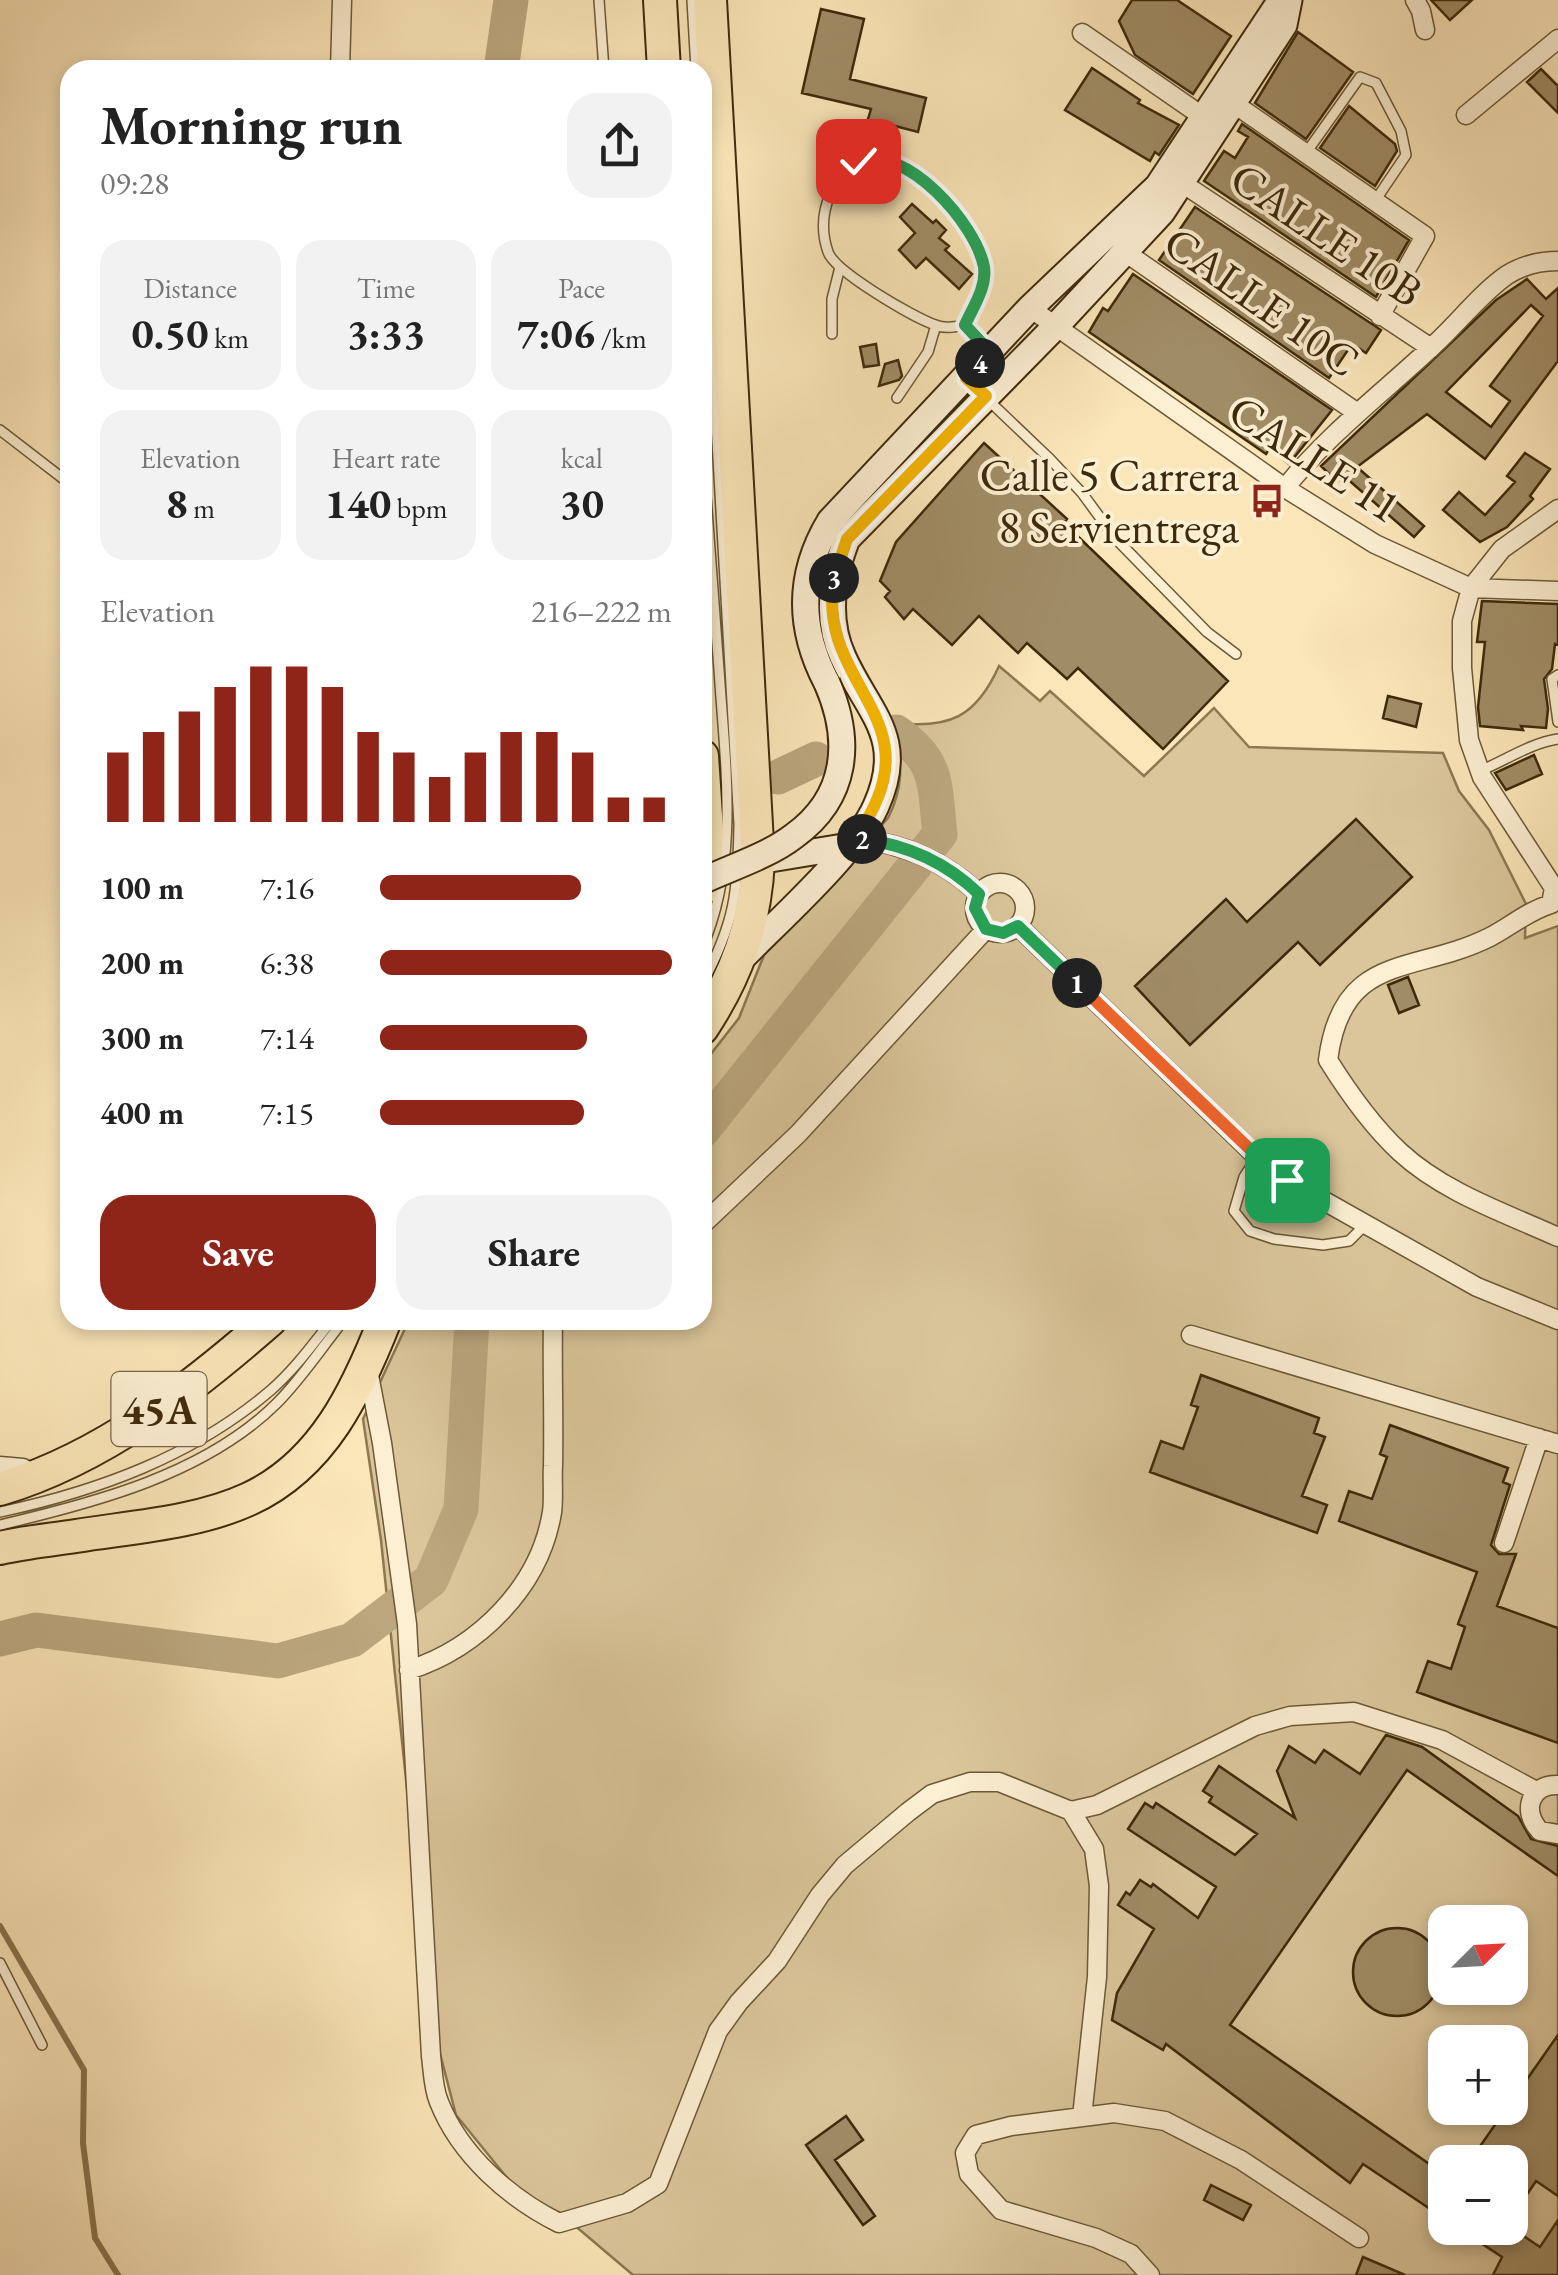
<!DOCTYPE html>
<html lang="en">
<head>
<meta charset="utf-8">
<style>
	body { margin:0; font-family:"EB Garamond",serif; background:#f2f2f2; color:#222; height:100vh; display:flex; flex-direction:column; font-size:38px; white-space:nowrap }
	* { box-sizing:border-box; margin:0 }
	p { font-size:32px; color:#767676 }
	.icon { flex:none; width:55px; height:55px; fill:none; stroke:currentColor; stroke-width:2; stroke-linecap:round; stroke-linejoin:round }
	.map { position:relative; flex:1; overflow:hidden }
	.details { position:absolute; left:60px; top:60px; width:652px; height:1270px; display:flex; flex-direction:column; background:#fff; border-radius:30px; box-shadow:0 5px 15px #0003 }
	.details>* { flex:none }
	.needle { width:65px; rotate:66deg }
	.fabs { position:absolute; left:1428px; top:1905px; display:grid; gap:20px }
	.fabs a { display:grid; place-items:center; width:100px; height:100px; border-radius:20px; background:#fff; box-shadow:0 5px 15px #0003; font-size:50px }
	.pin { position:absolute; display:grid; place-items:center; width:85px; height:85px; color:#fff; margin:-42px; border-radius:20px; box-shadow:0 5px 15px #0006 }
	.km { position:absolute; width:50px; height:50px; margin:-25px; border-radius:50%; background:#222; color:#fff; font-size:28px; line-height:50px; text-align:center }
	.round { display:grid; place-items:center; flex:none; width:105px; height:105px; border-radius:30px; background:#f2f2f2 }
	.overview { display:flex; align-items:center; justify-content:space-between; height:170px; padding:0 40px }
	h1 { font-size:55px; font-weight:700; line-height:75px }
	.figures { display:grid; grid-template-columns:repeat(3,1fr); gap:15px; height:170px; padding:10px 40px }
	.figures div { display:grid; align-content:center; border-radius:25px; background:#f2f2f2; text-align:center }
	.figures b { font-size:42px; font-weight:700 }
	.figures small { font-size:28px; font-weight:400 }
	.figures p { font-size:28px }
	.chart { height:280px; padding:20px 40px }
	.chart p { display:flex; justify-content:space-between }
	.chart svg { width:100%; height:180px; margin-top:10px; stroke:#8f2418; stroke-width:6 }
	.button { display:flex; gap:20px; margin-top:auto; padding:20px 40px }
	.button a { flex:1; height:115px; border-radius:30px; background:#8f2418; color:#fff; font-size:40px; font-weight:700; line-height:115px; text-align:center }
	.button a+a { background:#f2f2f2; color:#222 }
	ul { padding:0 40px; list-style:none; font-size:32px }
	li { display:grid; grid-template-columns:160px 120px 1fr; align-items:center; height:75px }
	li i { height:25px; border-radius:12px; background:#8f2418 }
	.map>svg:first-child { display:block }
</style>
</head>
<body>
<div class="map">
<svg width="1558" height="2275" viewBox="0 0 1558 2275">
	<rect width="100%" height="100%" fill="#fbe6b9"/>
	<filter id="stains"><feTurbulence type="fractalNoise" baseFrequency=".002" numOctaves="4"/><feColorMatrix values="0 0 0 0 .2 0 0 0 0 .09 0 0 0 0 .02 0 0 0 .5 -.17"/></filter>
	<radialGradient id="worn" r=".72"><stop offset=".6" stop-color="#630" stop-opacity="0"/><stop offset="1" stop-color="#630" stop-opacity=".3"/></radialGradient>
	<!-- green -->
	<path fill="#dbc69b" stroke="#8c7853" stroke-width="2.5" fill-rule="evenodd" d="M999,666L1040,701L1050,691L1144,776L1214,708L1249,747L1443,753L1459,791L1489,830L1526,904L1525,938L1558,926V2275H633L560,2213L517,2190L456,2115L431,2019L381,1540L363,1419L409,1320H702L703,1064L739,1018L764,955L888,818C906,783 900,761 895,723C950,729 976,717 999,666ZM1445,1922H1510V1988H1445ZM1445,2042H1510V2108H1445ZM1445,2162H1510V2228H1445Z"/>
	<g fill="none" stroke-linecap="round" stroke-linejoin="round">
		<!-- stream -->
		<path stroke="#897450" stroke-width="6" d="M0,1926L84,2070L83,2143L95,2238L118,2275"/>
		<!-- river -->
		<path stroke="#bba67e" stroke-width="35" d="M501,70L511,0
			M778,777L816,759
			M702,1131L940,834C934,785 940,762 896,732
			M0,1639L36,1630L278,1661L352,1640L431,1580L461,1509L472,1320"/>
	</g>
	<!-- building -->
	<path fill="#a08c65" stroke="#3e2a0b" stroke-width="2.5" fill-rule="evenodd" d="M1132,0H1177L1231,36L1193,94L1135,55L1119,21Z
		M1431,0H1472L1450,20Z
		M821,9L864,19L850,79L926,98L918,132L868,119L871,109L802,93Z
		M1298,32L1353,72L1306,139L1255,103Z
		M1092,68L1140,100L1138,103L1179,125L1159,155L1155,152L1150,161L1065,110Z
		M1541,69L1558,86V113L1527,82Z
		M1349,106L1395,144L1397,151L1375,186L1320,148Z
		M1242,124L1409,240L1376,297L1204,181L1224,151L1235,158L1248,137L1238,131Z
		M912,204L933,223L936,220L946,230L939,238L949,246L945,250L972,274L959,289L926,258L916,268L899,250L915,233L900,217Z
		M1195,207L1381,330L1366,353L1352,344L1329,378L1159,260Z
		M1133,274L1332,410L1289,464L1269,449L1266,454L1089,332L1103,308L1108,311Z
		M1527,279L1546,299L1558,288V361L1485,459L1427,414L1357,467L1424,526L1414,537L1344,476L1337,482L1321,466L1496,300ZM1531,305L1543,316L1490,386L1510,401L1491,427L1446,392Z
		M876,344L879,365L864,367L860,347Z
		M898,360L902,376L899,380L879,386L885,364Z
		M984,443L1067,519L1064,523L1228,681L1163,749L1078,668L1067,679L1027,643L1018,653L979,616L952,645L913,609L904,619L885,597L890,591L880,581L896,542Z
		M1525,453L1550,469L1530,496L1533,499L1507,527L1480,542L1443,510L1459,492L1485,515L1515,482L1507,476Z
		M1482,601L1558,604V645L1555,644L1552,669L1544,679L1548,709L1546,728L1521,726L1523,730L1480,726L1478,707L1485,642H1477Z
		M1388,696L1421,704L1416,727L1383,718Z
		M1534,755L1542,774L1506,790L1495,773Z
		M1356,819L1412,877L1320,965L1298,942L1190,1045L1135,986L1226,899L1247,922Z
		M1408,977L1419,1005L1399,1013L1388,985Z
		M1201,1375L1319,1418L1314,1433L1325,1437L1302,1496L1327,1505L1317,1533L1150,1472L1161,1441L1183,1449L1198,1407L1191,1405Z
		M1390,1425L1508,1468L1503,1482L1510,1485L1491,1545L1499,1554H1516L1497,1606L1558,1628V1743L1417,1692L1428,1661L1451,1669L1465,1627L1458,1624L1477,1572L1339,1521L1349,1491L1372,1499L1387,1457L1380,1454Z
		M1386,1735L1422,1747L1518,1816L1531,1839L1558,1846V1876L1407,1770L1230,2025L1445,2175V2219L1363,2164L1350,2183L1166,2044L1163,2050L1112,2020L1117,1993L1154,1929L1118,1905L1126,1892L1130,1895L1140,1880L1151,1887L1153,1884L1198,1918L1216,1887L1128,1829L1145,1803L1153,1808L1156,1803L1235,1855L1257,1834L1209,1802L1212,1797L1203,1791L1219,1766L1295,1818L1277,1771L1289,1746L1315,1763L1324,1750L1360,1774Z
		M1353 1972a44 44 0 1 1 88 0a44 44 0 1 1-88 0Z
		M1558,2035V2196L1536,2181L1510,2220V2162H1469Z
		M846,2116L863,2140L835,2160L875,2216L863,2225L806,2145Z
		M1211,2185L1251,2205L1243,2220L1204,2200Z
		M1558,2220V2275H1493L1502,2257L1458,2228H1512L1540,2247Z
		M1363,2257L1405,2275H1356Z"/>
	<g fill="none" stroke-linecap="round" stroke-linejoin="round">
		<!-- lane casing -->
		<g stroke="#6d5936" stroke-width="12">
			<path id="lane" d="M599,0L604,70
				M692,0L696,70
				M1306,153L1360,77L1376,83L1401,131L1406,155L1375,201
				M870,157C880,160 891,163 900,167C934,182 986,234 984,274C983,293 973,308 965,325C954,327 946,329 935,325C913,317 835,272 828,252C815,214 832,170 870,157Z
				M702,180L739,824C738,891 735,923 702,984
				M965,325L988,350
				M832,334V299L840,267
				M965,378L1050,459L1082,493L1115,538L1207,632L1236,654
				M897,398L928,352L936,325
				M0,430L70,484
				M702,443C708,519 713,595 719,670C725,763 740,861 702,948
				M1558,675L1552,679L1558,722
				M1480,771C1506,760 1531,743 1558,739
				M1257,1157L1244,1177L1234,1211L1250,1231L1274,1239L1323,1245L1349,1241L1366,1224
				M0,1512C98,1491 194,1456 271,1390C295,1369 313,1344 332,1320
				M0,1525C94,1503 206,1474 277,1403C302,1378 322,1347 344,1320
				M0,1963L42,2045"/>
		</g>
		<!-- street casing -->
		<g stroke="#6d5936" stroke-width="21">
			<path id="street" d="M1415,0L1421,11L1425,30
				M1082,33L1202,116
				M340,70L342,0
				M1233,103L1425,236L1380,316
				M1466,115L1558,39
				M1182,183L1431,348
				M1125,252L1356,412
				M1030,308L1285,488L1375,544L1471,588L1558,591
				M1285,488C1329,433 1384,392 1435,344C1458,323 1481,293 1507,275C1523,265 1540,261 1558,261
				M1558,509L1502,549L1471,588L1462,621V668L1469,740L1482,777L1554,888L1551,904C1528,911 1511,926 1490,937C1414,975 1342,951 1328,1060C1348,1092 1372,1126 1400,1152C1443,1192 1505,1213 1558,1237
				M855,838C903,844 944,860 979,894
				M975 908a25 25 0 1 1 50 0a25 25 0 1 1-50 0Z
				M1018,926L1257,1157L1287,1180L1477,1287L1558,1320
				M702,1225L798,1134L986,929
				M1191,1335L1558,1444
				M368,1370L382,1443L407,1624L431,2056C433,2071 433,2088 439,2102C460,2155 509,2198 559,2223L627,2203L658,2184L718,2031L739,2002L777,1961L820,1895L845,1865L908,1812L932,1794L970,1782H999L1071,1811L1094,1849L1099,1886L1097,1977L1082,2117
				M0,1466L23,1468L35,1479
				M1504,1543L1539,1438
				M409,1670C478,1648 540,1587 552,1512C554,1498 552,1481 553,1466C554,1417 552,1369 553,1320
				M1558,1785C1530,1784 1521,1811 1540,1831L1558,1834
				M1071,1811L1097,1805L1255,1726L1290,1716L1354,1712L1442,1740L1536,1791
				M1150,2275L1131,2254L1096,2238L1001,2210L969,2174L965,2153L976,2135L1011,2126L1114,2113L1165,2121L1241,2160L1359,2238"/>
		</g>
		<!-- secondary casing -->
		<g stroke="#3e2a0b" stroke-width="29">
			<path id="secondary" d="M827,683C798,628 798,574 830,521L1030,308L1158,186L1281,0
				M758,861L849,846
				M740,960C778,921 856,852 876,806C907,737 868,713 843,657C825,618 832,577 847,539L1055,327L1162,212L1284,25L1289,0"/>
		</g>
		<!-- highway casing -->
		<g stroke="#3e2a0b" stroke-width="36">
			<path id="highway" d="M660,0L664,70
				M702,756L707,831L702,889
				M702,1028C737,975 755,924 758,861L710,0
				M0,1489C103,1458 190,1390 270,1320
				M0,1548C25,1542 51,1540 76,1536C132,1527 197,1523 249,1499C323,1465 357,1391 385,1320"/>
		</g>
		<!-- lane -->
		<use href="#lane" stroke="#fcefd2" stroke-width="9"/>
		<!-- street -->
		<use href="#street" stroke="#fcefd2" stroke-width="18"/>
		<!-- secondary -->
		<use href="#secondary" stroke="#fcefd2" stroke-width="25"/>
		<!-- highway -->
		<use href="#highway" stroke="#fbe6b9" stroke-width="32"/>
		<!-- secondary-bridge casing -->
		<g stroke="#3e2a0b" stroke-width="29" stroke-linecap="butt">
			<path id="secondary-bridge" d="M702,881C732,867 768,856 794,836C848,797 852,740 827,683"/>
		</g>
		<!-- secondary-bridge -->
		<use href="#secondary-bridge" stroke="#fcefd2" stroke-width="25"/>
	</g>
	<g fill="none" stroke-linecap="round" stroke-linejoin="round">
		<!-- split-1 casing -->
		<g stroke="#fff" stroke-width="20">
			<path id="split-1" d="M1077,983L1258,1157L1287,1180"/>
		</g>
		<!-- split-2 casing -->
		<g stroke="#fff" stroke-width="20">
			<path id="split-2" d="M862,839C908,845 946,862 979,894L975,908L986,929L1003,933L1018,926L1077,983"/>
		</g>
		<!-- split-3 casing -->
		<g stroke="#fff" stroke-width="20">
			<path id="split-3" d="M834,578C815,690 942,718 855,838L862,839"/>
		</g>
		<!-- split-4 casing -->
		<g stroke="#fff" stroke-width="20">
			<path id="split-4" d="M834,578L847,539L986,396L966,378L980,363"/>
		</g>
		<!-- split-5 casing -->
		<g stroke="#fff" stroke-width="20">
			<path id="split-5" d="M858,161C906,144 976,224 984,267C987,287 973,307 965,325L990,352L980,363"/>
		</g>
		<!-- split-1 -->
		<use href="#split-1" stroke="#f0652b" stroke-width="12"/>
		<!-- split-2 -->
		<use href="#split-2" stroke="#22a559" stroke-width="12"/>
		<!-- split-3 -->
		<use href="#split-3" stroke="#f5b400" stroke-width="12"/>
		<!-- split-4 -->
		<use href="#split-4" stroke="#f5b400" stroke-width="12"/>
		<!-- split-5 -->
		<use href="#split-5" stroke="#22a559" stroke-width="12"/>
	</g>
	<!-- icons -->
	<defs>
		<g id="bus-bare" transform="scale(2.7)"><path d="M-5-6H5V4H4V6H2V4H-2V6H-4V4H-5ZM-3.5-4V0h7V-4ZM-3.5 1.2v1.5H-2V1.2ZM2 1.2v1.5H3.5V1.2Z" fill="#8f2418" stroke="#fcefd2" stroke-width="2.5" paint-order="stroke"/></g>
	</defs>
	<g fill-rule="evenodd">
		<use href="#bus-bare" x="1267" y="501"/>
	</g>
	<g text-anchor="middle" stroke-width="8" stroke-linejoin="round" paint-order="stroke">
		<!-- shield labels -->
		<rect fill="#fcefd2" stroke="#776547" stroke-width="2.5" x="111.5" y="1372" width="95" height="74" rx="8"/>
		<g font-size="42" font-weight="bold" fill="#3e2a0b">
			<text x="159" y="1424">45A</text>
		</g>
		<!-- street labels -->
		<g font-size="45" fill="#3e2a0b" stroke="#fcefd2">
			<text transform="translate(1327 234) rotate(34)" y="16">CALLE 10B</text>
			<text transform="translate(1262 301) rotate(35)" y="16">CALLE 10C</text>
			<text transform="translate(1315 458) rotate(33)" y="16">CALLE 11</text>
		</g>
		<!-- poi labels -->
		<g font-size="45" fill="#3e2a0b" stroke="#fcefd2" text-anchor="end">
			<text x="1239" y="491">Calle 5 Carrera<tspan x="1239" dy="52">8 Servientrega</tspan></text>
		</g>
	</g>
	<rect width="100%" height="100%" filter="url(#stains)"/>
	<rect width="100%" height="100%" fill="url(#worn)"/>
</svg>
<div class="fabs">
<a><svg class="needle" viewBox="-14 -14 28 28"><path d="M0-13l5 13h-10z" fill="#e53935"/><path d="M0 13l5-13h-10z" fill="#767676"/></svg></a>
<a>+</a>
<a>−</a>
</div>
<div class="pin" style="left:1287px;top:1180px;background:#1e9e55"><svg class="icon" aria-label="arrive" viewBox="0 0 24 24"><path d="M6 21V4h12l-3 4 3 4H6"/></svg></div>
<div class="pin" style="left:858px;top:161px;background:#d93025"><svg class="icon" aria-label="check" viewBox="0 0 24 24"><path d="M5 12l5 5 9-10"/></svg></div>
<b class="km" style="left:1077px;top:983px">1</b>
<b class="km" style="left:862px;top:839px">2</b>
<b class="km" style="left:834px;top:578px">3</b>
<b class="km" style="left:980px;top:363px">4</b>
<section class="details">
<div class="overview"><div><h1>Morning run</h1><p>09:28</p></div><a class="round"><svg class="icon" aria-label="share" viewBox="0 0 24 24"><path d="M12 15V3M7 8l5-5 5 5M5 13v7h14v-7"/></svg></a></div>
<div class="figures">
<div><p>Distance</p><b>0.50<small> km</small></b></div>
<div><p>Time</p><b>3:33</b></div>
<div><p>Pace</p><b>7:06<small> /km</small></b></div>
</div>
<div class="figures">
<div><p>Elevation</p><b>8<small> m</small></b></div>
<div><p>Heart rate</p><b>140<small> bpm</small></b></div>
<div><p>kcal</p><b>30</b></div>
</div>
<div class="chart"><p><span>Elevation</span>216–222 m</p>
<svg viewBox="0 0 160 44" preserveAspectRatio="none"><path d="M5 44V27M15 44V22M25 44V17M35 44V11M45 44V6M55 44V6M65 44V11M75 44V22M85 44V27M95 44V33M105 44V27M115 44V22M125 44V22M135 44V27M145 44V38M155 44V38"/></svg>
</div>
<ul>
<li><b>100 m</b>7:16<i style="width:69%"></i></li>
<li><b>200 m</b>6:38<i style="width:100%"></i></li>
<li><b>300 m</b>7:14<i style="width:71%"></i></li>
<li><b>400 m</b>7:15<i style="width:70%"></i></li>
</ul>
<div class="button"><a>Save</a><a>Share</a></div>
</section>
</div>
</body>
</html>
